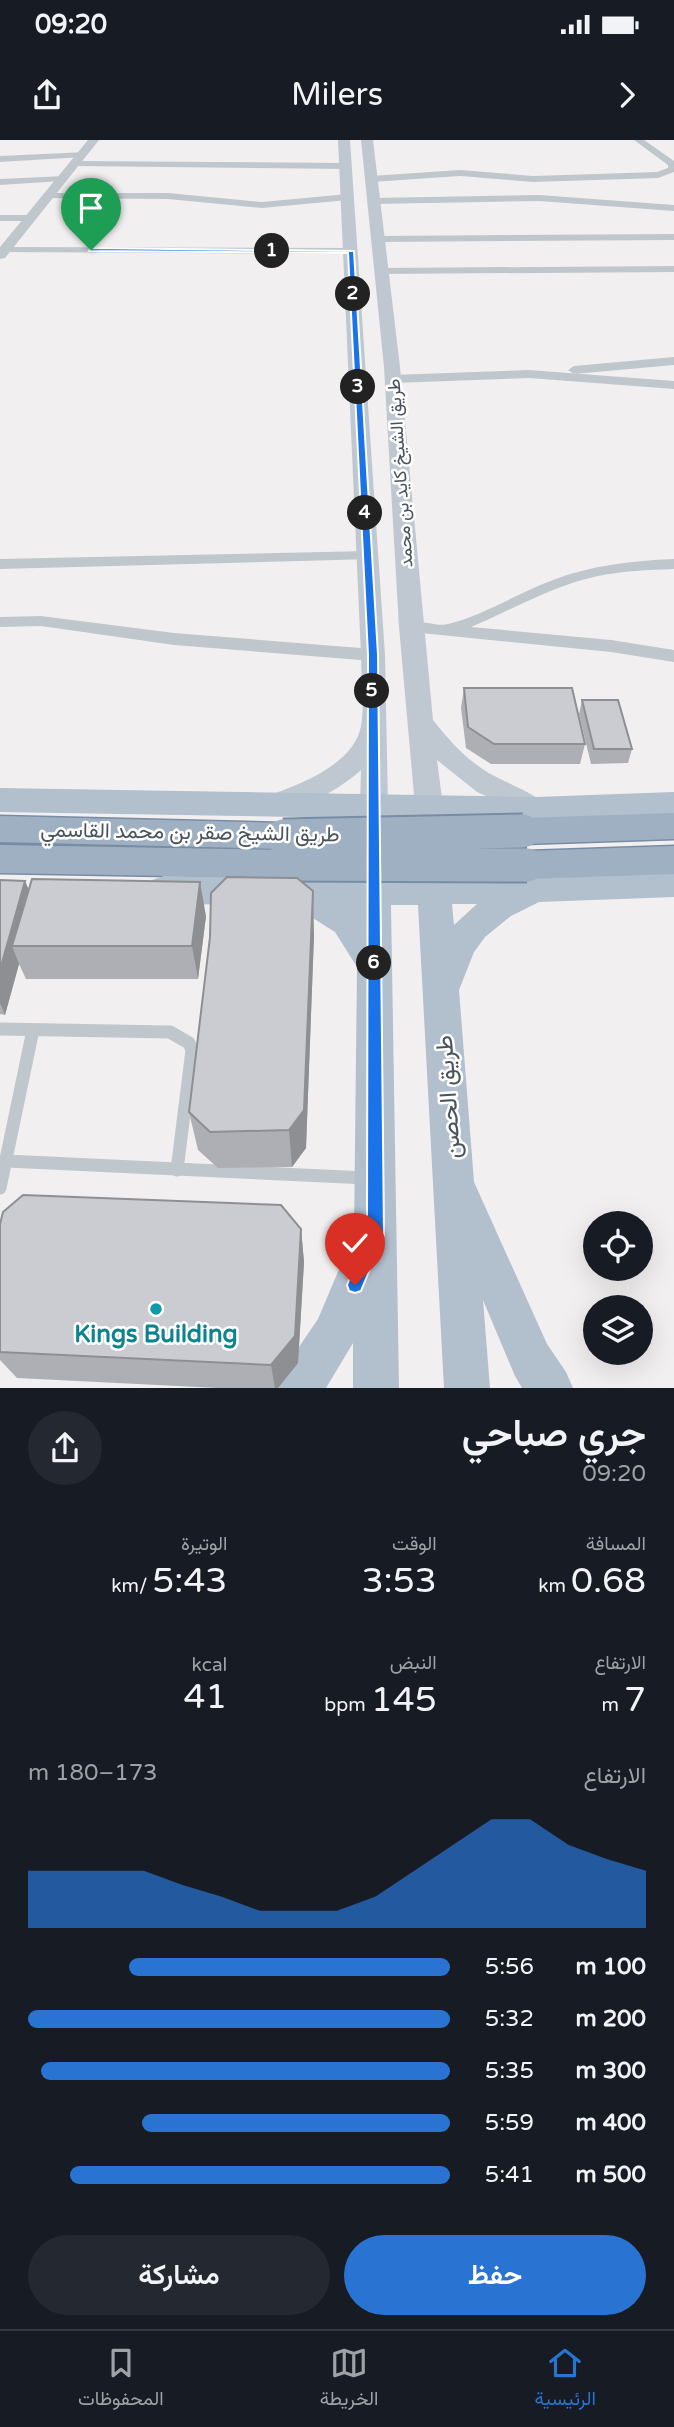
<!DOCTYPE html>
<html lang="ar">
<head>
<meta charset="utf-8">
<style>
	body { margin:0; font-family:"Varela Round",Vazirmatn,sans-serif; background:#242831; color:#f1f3f6; direction:rtl; height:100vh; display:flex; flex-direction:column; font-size:26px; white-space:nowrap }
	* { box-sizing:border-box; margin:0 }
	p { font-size:23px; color:#9ea1a6 }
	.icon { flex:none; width:38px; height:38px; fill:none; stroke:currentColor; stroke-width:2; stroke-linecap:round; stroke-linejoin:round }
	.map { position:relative; height:1248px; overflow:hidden; direction:ltr }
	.panel { display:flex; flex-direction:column; background:#171b24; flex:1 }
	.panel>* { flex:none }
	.fabs { position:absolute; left:583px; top:1071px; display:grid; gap:14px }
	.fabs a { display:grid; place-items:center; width:70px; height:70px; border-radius:50%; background:#171b24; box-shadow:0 7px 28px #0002; font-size:35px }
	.pin { position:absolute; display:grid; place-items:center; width:60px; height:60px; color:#fff; margin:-72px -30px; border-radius:50% 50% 50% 0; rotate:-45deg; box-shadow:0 0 7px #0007 }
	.pin .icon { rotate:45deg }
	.km { position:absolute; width:35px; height:35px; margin:-18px; border-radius:50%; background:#222; color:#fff; font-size:19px; line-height:35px; text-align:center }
	.round { display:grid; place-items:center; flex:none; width:74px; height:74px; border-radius:37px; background:#242831 }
	.head { display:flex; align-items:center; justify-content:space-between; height:119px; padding:0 28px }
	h1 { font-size:38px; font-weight:600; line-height:52px }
	.stats { display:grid; grid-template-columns:repeat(3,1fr); gap:10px; height:119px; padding:7px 28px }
	.stats div { display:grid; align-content:center }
	.stats b { font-size:35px; font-weight:600 }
	.stats small { font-size:19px; font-weight:400 }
	.stats p { font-size:19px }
	.chart { height:196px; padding:14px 28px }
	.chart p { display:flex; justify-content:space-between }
	.chart svg { width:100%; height:126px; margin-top:7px; fill:#2974d2; opacity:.7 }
	.action { display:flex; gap:14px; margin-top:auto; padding:14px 28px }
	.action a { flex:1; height:80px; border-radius:42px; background:#2974d2; color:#fff; font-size:28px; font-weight:600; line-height:80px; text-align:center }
	.action a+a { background:#242831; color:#f1f3f6 }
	ul { padding:0 28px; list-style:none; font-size:23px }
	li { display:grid; grid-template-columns:112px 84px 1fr; align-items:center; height:52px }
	li i { height:18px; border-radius:9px; background:#2974d2 }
	.status { display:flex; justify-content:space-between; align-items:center; height:49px; padding:0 35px; background:#171b24; direction:ltr }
	.status svg { height:19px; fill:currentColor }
	header { display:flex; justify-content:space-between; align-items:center; height:91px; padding:0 28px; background:#171b24; font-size:32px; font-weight:600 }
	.tabs { display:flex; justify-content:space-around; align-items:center; height:98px; border-top:2px solid #363941; background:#171b24; font-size:19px; color:#9ea1a6 }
	.tabs a { display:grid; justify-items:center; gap:4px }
	.tabs .selected { color:#2974d2 }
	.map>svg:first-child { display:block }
</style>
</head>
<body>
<div class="status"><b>09:20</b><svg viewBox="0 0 49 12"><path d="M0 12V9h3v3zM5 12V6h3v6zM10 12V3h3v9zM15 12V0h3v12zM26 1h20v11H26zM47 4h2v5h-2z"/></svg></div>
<header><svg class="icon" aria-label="forward" viewBox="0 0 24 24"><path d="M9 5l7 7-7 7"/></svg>Milers<svg class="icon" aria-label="share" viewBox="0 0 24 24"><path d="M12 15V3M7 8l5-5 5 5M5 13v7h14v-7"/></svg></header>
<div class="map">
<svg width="674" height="1248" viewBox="0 0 674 1248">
	<rect width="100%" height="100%" fill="#f2eff0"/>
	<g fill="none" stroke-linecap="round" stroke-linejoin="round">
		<!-- trunk casing -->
		<g stroke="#778da5" stroke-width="3">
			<path id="trunk" d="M674,673V699L523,704L511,700L506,691L511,682L523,678Z
				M0,676L283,683L295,687L300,696L295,705L283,709L0,702Z
				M0,705L279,710L291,714L296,724L291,734L279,738L0,733Z
				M674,706V734L527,739L515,735L510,725L515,715L527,711Z"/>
		</g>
		<!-- service -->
		<path stroke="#bfc7cd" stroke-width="13" d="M0,889L170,892L189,903L192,910L177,1030
			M7,1021L367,1038
			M0,1048L33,890"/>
		<!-- minor -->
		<path fill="#bfc7cd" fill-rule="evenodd" d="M634,0H644L674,21V32L658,38L533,42L460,36L371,42L366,39L371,36L460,30L533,36L657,32L668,28V25Z
			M86,12L83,17L0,22V16Z
			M75,21L346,23L350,26L346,29L72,26V22Z
			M65,36L67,38L62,41L0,45V39Z
			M47,53H168L262,62L348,54L353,57L348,60L262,68L168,59L44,58L42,56Z
			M539,55L674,65V71L539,61L374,64L369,61L374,58Z
			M0,75H29L34,78L29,81H0Z
			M674,94V100L377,102L372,99L377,96Z
			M5,107L351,108L356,111L351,114L1,112L0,110Z
			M674,126V132L381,134L376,131L381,128Z
			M674,217V225L574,234L568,230L574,226Z
			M529,230L674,241V249L529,238L392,243L386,239L392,235Z
			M367,411L373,413L375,416L373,419L0,429V419Z
			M674,419V429C648,430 623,431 598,436C554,445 512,470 471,487L611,500L674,510V522L611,512L411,492L403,487C413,475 435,488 448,484C482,476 520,452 553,440C592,425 632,421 674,419Z
			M41,476L174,493L373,509L382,515L373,521L174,505L41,486L0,487V477Z"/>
		<!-- tertiary -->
		<path fill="#bfc7cd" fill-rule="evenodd" d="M88,0H99L5,118L0,119V107Z"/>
		<!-- secondary -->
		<path fill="#bfc8d1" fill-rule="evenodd" d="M338,0H350L385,515L388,665L384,672L374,675L364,672L360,665L361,630C342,648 290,679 264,671L260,664L264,657C297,646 354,625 361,586C365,563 361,538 361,515Z
			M361,0H373L400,227L433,580C448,599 464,617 484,630C500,641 542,655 550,669L546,676L536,679L477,652L437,620L443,666L439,673L429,676L419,673L415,666L399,487L384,227Z"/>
		<!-- primary -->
		<path fill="#b2bfcc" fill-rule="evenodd" d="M0,648L536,657L674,652V676L536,681L0,672Z
			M433,718L445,722L450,737L674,731V757L539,762L511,776L485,797L474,812L459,850L474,1042L547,1204L566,1232L573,1248H522L515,1236L483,1160L490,1248H444L418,765H391L399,1248H353V1203L326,1248H275L282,1232L318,1179L354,1094L357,827L335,792L292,765L164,764L152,760L147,750L152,740L164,736L358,738L362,724L374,720L386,724L390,738H417V731L421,722ZM452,764H477L454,785Z"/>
		<!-- trunk -->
		<use href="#trunk" fill="#9fb0c3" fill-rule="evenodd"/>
		<!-- trunk-bridge casing -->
		<g stroke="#778da5" stroke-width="37" stroke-linecap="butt">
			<path id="trunk-bridge" d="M283,696L523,691
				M279,724L527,725"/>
		</g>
		<!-- trunk-bridge -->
		<use href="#trunk-bridge" stroke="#9fb0c3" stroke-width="33"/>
	</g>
	<!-- wall -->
	<path fill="#aeafb4" d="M464,548L585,604L580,624H491L466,608L461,568Z
		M582,560L632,609L628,623L591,624L579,574Z
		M0,740L25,741L29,750L206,776L198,839H26L19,824L5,875L0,874Z
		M314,795L306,1008L292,1027L218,1028L198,1010L189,972Z
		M0,1084L301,1089L304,1122L298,1223L278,1248H217L17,1238L0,1220Z"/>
	<!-- shaded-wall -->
	<path fill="#8d8f92" d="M25,741L35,766L12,806L19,824L5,875L0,863V830Z
		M200,742L206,776L198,839L192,806Z
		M313,751L314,795L306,1008L292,1027L289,990Z
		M301,1089L304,1122L298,1223L278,1248H275L271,1225Z"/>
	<!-- building -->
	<path fill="#caccd1" stroke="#8d8f92" stroke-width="2" d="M464,548H572L585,604H494L468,587Z
		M582,560H618L632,609H594Z
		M227,737L297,738L313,751L304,970L289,990L210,992L189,972L210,797L211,753Z
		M32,739L200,742L192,806H12Z
		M0,740L25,741L0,830Z
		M23,1055L281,1065L301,1089L295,1196L271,1225L0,1212V1084L3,1072Z"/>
	<!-- route -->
	<path fill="#1a73e8" stroke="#fff" stroke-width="2" d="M91,108L354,111L378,515L384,1095L361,1151L355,1153L349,1151L347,1145L367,1095L368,515L348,113L89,111Z"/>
	<!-- markers -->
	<circle fill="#0f9aa8" stroke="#fff" stroke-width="2.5" cx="156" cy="1169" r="7"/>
	<g text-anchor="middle" stroke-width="5" stroke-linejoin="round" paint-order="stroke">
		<!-- far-street labels -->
		<g font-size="18" fill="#49535b" stroke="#fff">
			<text transform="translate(400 333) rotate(-94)" y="6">طريق الشيخ كايد بن محمد</text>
		</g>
		<!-- street labels -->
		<g font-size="21" fill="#49535b" stroke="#fff">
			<text transform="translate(190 692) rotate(1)" y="7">طريق الشيخ صقر بن محمد القاسمي</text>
		</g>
		<!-- near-street labels -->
		<g font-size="24" fill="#49535b" stroke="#fff">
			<text transform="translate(448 957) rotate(-94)" y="8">طريق الحصن</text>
		</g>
		<!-- near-culture labels -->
		<g font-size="24" font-weight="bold" fill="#0d838f" stroke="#fff">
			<text x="156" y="1202">Kings Building</text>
		</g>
	</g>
</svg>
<div class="fabs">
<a><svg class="icon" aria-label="locate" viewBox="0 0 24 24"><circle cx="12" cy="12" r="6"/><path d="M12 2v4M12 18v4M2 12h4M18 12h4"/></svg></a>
<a><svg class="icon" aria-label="layers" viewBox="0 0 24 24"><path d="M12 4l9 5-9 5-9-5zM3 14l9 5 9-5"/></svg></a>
</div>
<div class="pin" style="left:91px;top:110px;background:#1e9e55"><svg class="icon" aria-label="arrive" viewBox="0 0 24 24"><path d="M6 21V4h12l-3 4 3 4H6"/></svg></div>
<div class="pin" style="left:355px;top:1145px;background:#d93025"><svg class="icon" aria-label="check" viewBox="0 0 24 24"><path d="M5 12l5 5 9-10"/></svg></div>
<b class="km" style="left:272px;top:111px">1</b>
<b class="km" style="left:353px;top:154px">2</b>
<b class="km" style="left:358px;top:247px">3</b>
<b class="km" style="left:365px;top:373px">4</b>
<b class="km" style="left:372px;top:551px">5</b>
<b class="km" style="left:374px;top:823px">6</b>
</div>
<section class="panel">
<div class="head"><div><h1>جري صباحي</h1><p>09:20</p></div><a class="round"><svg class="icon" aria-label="share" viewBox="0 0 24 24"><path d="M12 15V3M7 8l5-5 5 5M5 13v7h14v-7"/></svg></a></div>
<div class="stats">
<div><p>المسافة</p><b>0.68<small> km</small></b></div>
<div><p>الوقت</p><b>3:53</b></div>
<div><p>الوتيرة</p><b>5:43<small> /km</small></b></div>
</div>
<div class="stats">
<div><p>الارتفاع</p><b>7<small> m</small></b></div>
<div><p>النبض</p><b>145<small> bpm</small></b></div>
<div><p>kcal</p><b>41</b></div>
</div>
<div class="chart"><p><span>الارتفاع</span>173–180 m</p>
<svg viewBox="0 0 160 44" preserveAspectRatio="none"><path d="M0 44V24L10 24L20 24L30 24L40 29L50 33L60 38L70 38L80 38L90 33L100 24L110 15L120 6L130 6L140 15L150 20L160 24V44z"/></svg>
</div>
<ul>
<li><b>100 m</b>5:56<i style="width:76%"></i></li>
<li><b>200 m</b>5:32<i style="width:100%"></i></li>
<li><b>300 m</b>5:35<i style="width:97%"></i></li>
<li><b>400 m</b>5:59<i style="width:73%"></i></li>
<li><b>500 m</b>5:41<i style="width:90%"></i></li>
</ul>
<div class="action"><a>حفظ</a><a>مشاركة</a></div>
</section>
<nav class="tabs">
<a class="selected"><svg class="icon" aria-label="home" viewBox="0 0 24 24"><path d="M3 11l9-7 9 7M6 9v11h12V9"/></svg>الرئيسية</a>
<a><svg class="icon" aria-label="map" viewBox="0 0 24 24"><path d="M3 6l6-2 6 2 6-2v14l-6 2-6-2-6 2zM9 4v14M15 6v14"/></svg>الخريطة</a>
<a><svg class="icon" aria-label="saved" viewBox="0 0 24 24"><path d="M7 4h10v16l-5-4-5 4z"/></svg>المحفوظات</a>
</nav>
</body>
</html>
